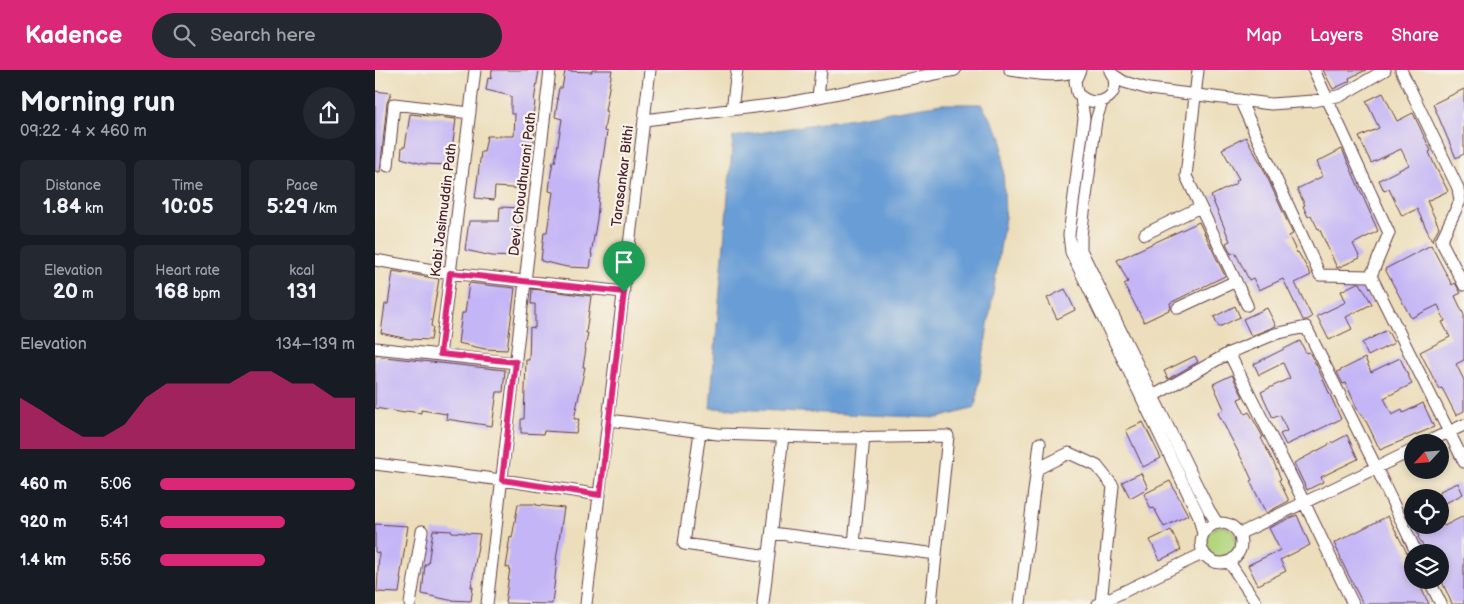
<!DOCTYPE html>
<html lang="en">
<head>
<meta charset="utf-8">
<style>
	body { margin:0; font-family:"Balsamiq Sans",sans-serif; background:#242831; color:#f1f3f6; height:100vh; display:flex; flex-direction:column; font-size:19px; white-space:nowrap }
	* { box-sizing:border-box; margin:0 }
	p { font-size:16px; color:#9ea1a6 }
	.icon { flex:none; width:28px; height:28px; fill:none; stroke:currentColor; stroke-width:2; stroke-linecap:round; stroke-linejoin:round }
	.map { position:relative; flex:1; overflow:hidden }
	.details { display:flex; flex-direction:column; background:#171b24; width:375px }
	.details>* { flex:none }
	.needle { width:32px; rotate:244deg }
	.buttons { position:absolute; left:1029px; top:364px; display:grid; gap:10px }
	.buttons a { display:grid; place-items:center; width:45px; height:45px; border-radius:50%; background:#171b24; box-shadow:0 2px 8px #0003; font-size:25px }
	.pin { position:absolute; display:grid; place-items:center; width:42px; height:42px; color:#fff; margin:-51px -21px; border-radius:50% 50% 50% 0; rotate:-45deg; box-shadow:0 0 5px #0007 }
	.pin .icon { rotate:45deg }
	.round { display:grid; place-items:center; flex:none; width:52px; height:52px; border-radius:26px; background:#242831 }
	.overview { display:flex; align-items:center; justify-content:space-between; height:85px; padding:0 20px }
	h1 { font-size:28px; font-weight:700; line-height:38px }
	.metrics { display:grid; grid-template-columns:repeat(3,1fr); gap:8px; height:85px; padding:5px 20px }
	.metrics div { display:grid; align-content:center; border-radius:8px; background:#242831; text-align:center }
	.metrics b { font-size:21px; font-weight:700 }
	.metrics small { font-size:14px; font-weight:400 }
	.metrics p { font-size:14px }
	.chart { height:140px; padding:10px 20px }
	.chart p { display:flex; justify-content:space-between }
	.chart svg { width:100%; height:90px; margin-top:5px; fill:#db2777; opacity:.7 }
	ul { padding:0 20px; list-style:none; font-size:16px }
	li { display:grid; grid-template-columns:80px 60px 1fr; align-items:center; height:38px }
	li i { height:12px; border-radius:6px; background:#db2777 }
	header { display:flex; align-items:center; gap:30px; box-sizing:border-box; height:70px; padding:0 25px; background:#db2777; color:#fff }
	header strong { font-size:24px }
	nav { display:flex; gap:28px; margin-inline-start:auto; font-size:18px }
	.search { width:350px; height:45px; background:#242831; display:flex; align-items:center; gap:12px; box-sizing:border-box; padding:0 18px; border-radius:28px; color:#9ea1a6; font-size:19px }
	main { display:flex; flex:1; min-height:0 }
	.map>svg:first-child { display:block }
</style>
</head>
<body>
<header>
<strong>Kadence</strong>
<div class="search"><svg class="icon" aria-label="search" viewBox="0 0 24 24"><circle cx="10" cy="10" r="6"/><path d="M15 15l6 6"/></svg>Search here</div>
<nav><a>Map</a><a>Layers</a><a>Share</a></nav>
</header>
<main>
<section class="details">
<div class="overview"><div><h1>Morning run</h1><p>09:22 · 4 × 460 m</p></div><a class="round"><svg class="icon" aria-label="share" viewBox="0 0 24 24"><path d="M12 15V3M7 8l5-5 5 5M5 13v7h14v-7"/></svg></a></div>
<div class="metrics">
<div><p>Distance</p><b>1.84<small> km</small></b></div>
<div><p>Time</p><b>10:05</b></div>
<div><p>Pace</p><b>5:29<small> /km</small></b></div>
</div>
<div class="metrics">
<div><p>Elevation</p><b>20<small> m</small></b></div>
<div><p>Heart rate</p><b>168<small> bpm</small></b></div>
<div><p>kcal</p><b>131</b></div>
</div>
<div class="chart"><p><span>Elevation</span>134–139 m</p>
<svg viewBox="0 0 160 44" preserveAspectRatio="none"><path d="M0 44V19L10 25L20 32L30 38L40 38L50 32L60 19L70 12L80 12L90 12L100 12L110 6L120 6L130 12L140 12L150 19L160 19V44z"/></svg>
</div>
<ul>
<li><b>460 m</b>5:06<i style="width:100%"></i></li>
<li><b>920 m</b>5:41<i style="width:64%"></i></li>
<li><b>1.4 km</b>5:56<i style="width:54%"></i></li>
</ul>
</section>
<div class="map">
<svg width="1089" height="534" viewBox="0 0 1089 534">
	<rect width="100%" height="100%" fill="#f7f3e8"/>
	<filter id="ink" filterUnits="userSpaceOnUse"><feTurbulence type="fractalNoise" baseFrequency=".02" numOctaves="2"/><feDisplacementMap in="SourceGraphic" scale="10" xChannelSelector="R" yChannelSelector="G"/><feConvolveMatrix kernelMatrix="1 2 1 2 8 2 1 2 1" color-interpolation-filters="sRGB"/></filter>
	<filter id="wash" filterUnits="userSpaceOnUse"><feTurbulence type="fractalNoise" baseFrequency=".0096" numOctaves="4" result="noise"/><feDisplacementMap in="SourceGraphic" scale="20" xChannelSelector="R" yChannelSelector="G"/><feGaussianBlur stdDeviation="1.12" result="paint"/><feColorMatrix in="noise" values="0 0 0 0 0 0 0 0 0 0 0 0 0 0 0 0 0 1.4 0 .05"/><feComposite in="paint" operator="in"/></filter>
	<g filter="url(#wash)">
		<rect width="100%" height="100%" fill="#ecdebb"/>
		<!-- green -->
		<path fill="#b2d57d" stroke="#7e7a54" d="M847,456C862,460 864,470 856,484L841,487C828,476 828,459 847,456Z"/>
		<!-- water -->
		<path fill="#699dd5" stroke="#5a5e80" d="M566,34H606L627,68L630,147L600,338L563,348L335,338L358,67Z"/>
		<g id="blocks">
			<!-- building -->
			<path fill="#c4b6f6" d="M117,0H164L159,31L160,32L157,52L161,53L152,119L120,117L119,130L100,128L106,82H109L112,66H139L140,44H136V26L111,20L113,8L116,9Z
				M217,0H237L230,41H232L229,61L232,62L224,114H225L222,149L216,184H217L215,198L192,197L166,191L169,162H172L178,122L174,121L176,103L178,92H180L187,49L180,47L183,29H182L184,18H187L190,1L217,2Z
				M948,0H991L974,8L975,11L958,19Z
				M1089,19V84L1081,88L1058,34Z
				M0,21L16,23L12,33L5,102L0,101Z
				M1008,23L1022,51L1038,43L1056,81L1054,82L1060,96L1073,121L1052,131L1064,157L1057,171L1042,139L1027,146L1014,119L1009,121L1004,110L1034,95L1026,79L996,93L984,67L1004,58L991,31Z
				M35,44L81,49L75,95L48,94L26,88L27,77H30Z
				M871,67L888,98L918,164L914,166L922,183L923,182L936,205L920,213L937,247L932,250H928L908,209L884,220L878,208L874,210L860,182L856,184L851,173L855,171L836,126L862,113L861,111L864,109L847,79Z
				M967,79L1003,161L978,174L985,188L962,198L944,158L943,159L936,145L933,147L928,136L930,135L922,119L948,106L942,92Z
				M125,137L146,138L140,173L141,174L139,187L117,186L90,180L94,151H124Z
				M824,152L850,206L795,233L796,239L769,252L749,214L753,212L742,190Z
				M1056,175L1077,215L1080,213L1086,223L1080,226L1089,245V290L1081,294L1089,310V341L1081,345L1067,318L1064,319L1045,282L1075,267L1067,252L1070,251L1063,235L1036,248L1010,199Z
				M18,201L64,209L56,256L58,257L56,270L33,269L6,263L10,234H13Z
				M94,213L140,218L132,280L110,279L83,273L87,243H90Z
				M982,213H985L997,234L971,247L977,259L954,270L942,246L971,232L966,221Z
				M157,219L216,226L211,263H213L210,279H211L208,297H210L199,349H204L201,363L169,361L168,364L146,363V349H149L151,290H154L155,257L160,258V234H156Z
				M690,219L700,240L682,249L672,228Z
				M860,236L865,247L844,257L839,247Z
				M892,238L901,256L876,266L868,249Z
				M1012,260L1019,273L993,286L987,273Z
				M925,271L931,283L934,282L942,296L966,349L911,375L905,364L912,361L905,345L898,348L886,322L915,308L908,293L884,305L879,294Z
				M0,286L130,300L128,322H122L117,356L71,349L72,344L46,340V343L31,341L30,343L0,338Z
				M820,286L823,292L793,309L789,301Z
				M990,288L996,302L1025,288L1037,314L1009,328L1017,345L1027,340L1028,343L1048,333L1059,357L1005,380L992,353L983,341L971,313L968,314L962,302Z
				M857,305L868,327L863,329L870,344L874,342L888,367L886,368L900,395L906,409L904,410L914,431L891,443L875,411L877,410L871,397L843,343L849,339L838,314Z
				M768,352L786,388L768,397L751,360Z
				M972,365L983,389L946,407L948,412L932,420L919,393Z
				M766,403L773,418L755,428L747,412Z
				M795,411L813,445L789,457L779,438L776,439L769,424Z
				M1083,413L1088,424L1065,436V421Z
				M143,434H161V435L189,438L181,490H182L177,534L130,533L135,498L131,497L134,479H133L135,467L137,468Z
				M922,445L935,475L905,490L911,501L883,515L873,495L905,480L894,458Z
				M1013,446L1033,485L1031,486L1038,499V510H1042L1054,534H988L965,488H966L959,473Z
				M1089,446V534H1077L1065,507V482H1052L1043,467L1044,466L1039,455L1068,454L1069,456Z
				M0,454L33,456L25,509H26L24,523L2,522L4,483L0,482Z
				M58,460L77,461V462L105,464L96,517H98L96,531L74,530L47,524L50,494H53Z
				M796,460L806,480L785,490L775,470Z"/>
		</g>
	</g>
	<g filter="url(#ink)">
		<use href="#blocks" fill-opacity="0" stroke="#623c41" stroke-width="1"/>
		<g fill="none" stroke-linecap="round" stroke-linejoin="round">
			<!-- street casing -->
			<g stroke="#623c41" stroke-width="13">
				<path id="street" d="M635,0C657,3 682,9 703,0
					M705,0L700,11L702,23C722,44 751,24 735,1
					M823,0L811,106L872,235
					M1026,0L1083,118L1085,131L1066,171L1089,215
					M737,4L749,12L774,19L896,34L938,31L967,25L1010,0
					M443,27L446,0
					M706,28L709,48L694,165L696,182L823,444L828,464
					M865,30L945,205L996,206L1014,163L939,0
					M727,32L721,50L706,166V180L834,440L842,453
					M357,40L362,0
					M269,50L413,33L580,0
					M13,96L19,34L95,43
					M770,164L825,137
					M0,190L75,203L249,222
					M996,206L1089,392
					M803,238L861,211
					M0,278L141,293
					M854,283L929,432L978,534
					M65,285L100,0
					M771,330L854,283L900,264L931,257L1001,397L1041,482
					M234,350L343,364L459,368L573,366L556,534
					M325,362L309,474L394,486
					M1052,372L1089,355
					M0,394L127,410L225,425
					M662,399L694,383L722,396L738,416L726,533
					M826 473a20 20 0 1 1 40 0a20 20 0 1 1-40 0Z
					M397,463L561,484
					M864,464L1038,380
					M479,474L489,367
					M854,492L882,534
					M1054,510L1066,534
					M35,534L47,461
					M112,534L175,0
					M211,534L275,0
					M388,534L408,366
					M645,534L665,373
					M723,534L829,483"/>
			</g>
			<!-- street -->
			<use href="#street" stroke="#fff" stroke-width="11"/>
		</g>
	</g>
	<g fill="none" stroke-linecap="round" stroke-linejoin="round" filter="url(#ink)">
		<!-- route casing -->
		<g stroke="#fff" stroke-width="10">
			<path id="route" d="M75,203L249,222L225,425L127,410L141,292L65,284Z"/>
		</g>
		<!-- route -->
		<use href="#route" stroke="#db2777" stroke-width="6"/>
	</g>
	<g text-anchor="middle" stroke-width="4.5" stroke-linejoin="round" paint-order="stroke">
		<!-- street labels -->
		<g font-size="14" fill="#4a1f2b" stroke="#f7f3e8">
			<text transform="translate(247 106) rotate(-83)" y="5">Tarasankar Bithi</text>
			<text transform="translate(147 114) rotate(-83)" y="5">Devi Choudhurani Path</text>
			<text transform="translate(68 140) rotate(-83)" y="5">Kabi Jasimuddin Path</text>
		</g>
	</g>
</svg>
<div class="buttons">
<a><svg class="needle" viewBox="-14 -14 28 28"><path d="M0-13l5 13h-10z" fill="#e53935"/><path d="M0 13l5-13h-10z" fill="#9ea1a6"/></svg></a>
<a><svg class="icon" aria-label="locate" viewBox="0 0 24 24"><circle cx="12" cy="12" r="6"/><path d="M12 2v4M12 18v4M2 12h4M18 12h4"/></svg></a>
<a><svg class="icon" aria-label="layers" viewBox="0 0 24 24"><path d="M12 4l9 5-9 5-9-5zM3 14l9 5 9-5"/></svg></a>
</div>
<div class="pin" style="left:249px;top:222px;background:#1e9e55"><svg class="icon" aria-label="arrive" viewBox="0 0 24 24"><path d="M6 21V4h12l-3 4 3 4H6"/></svg></div>
</div>
</main>
</body>
</html>
